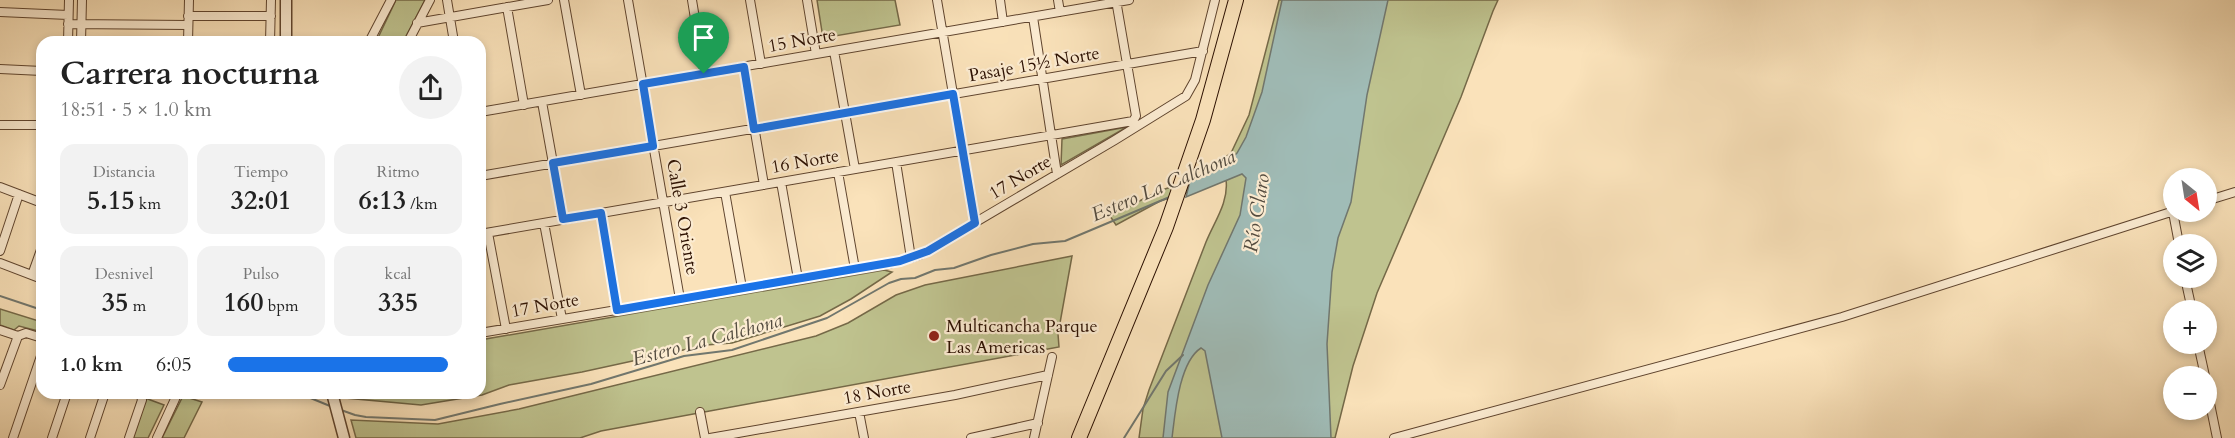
<!DOCTYPE html>
<html lang="es">
<head>
<meta charset="utf-8">
<style>
	body { margin:0; font-family:Cardo,serif; background:#f2f2f2; color:#222; height:100vh; display:flex; flex-direction:column; font-size:22px; white-space:nowrap }
	* { box-sizing:border-box; margin:0 }
	p { font-size:20px; color:#767676 }
	.icon { flex:none; width:33px; height:33px; fill:none; stroke:currentColor; stroke-width:2; stroke-linecap:round; stroke-linejoin:round }
	.map { position:relative; flex:1; overflow:hidden }
	.drawer { position:absolute; left:36px; top:36px; width:450px; height:363px; display:flex; flex-direction:column; background:#fff; border-radius:18px; box-shadow:0 3px 9px #0003 }
	.drawer>* { flex:none }
	.needle { width:39px; rotate:150deg }
	.controls { position:absolute; left:2163px; top:168px; display:grid; gap:12px }
	.controls a { display:grid; place-items:center; width:54px; height:54px; border-radius:50%; background:#fff; box-shadow:0 3px 9px #0003; font-size:30px }
	.pin { position:absolute; display:grid; place-items:center; width:51px; height:51px; color:#fff; margin:-62px -26px; border-radius:50% 50% 50% 0; rotate:-45deg; box-shadow:0 0 6px #0007 }
	.pin .icon { rotate:45deg }
	.round { display:grid; place-items:center; flex:none; width:63px; height:63px; border-radius:32px; background:#f2f2f2 }
	.headline { display:flex; align-items:center; justify-content:space-between; height:102px; padding:0 24px }
	h1 { font-size:33px; font-weight:700; line-height:45px }
	.figures { display:grid; grid-template-columns:repeat(3,1fr); gap:9px; height:102px; padding:6px 24px }
	.figures div { display:grid; align-content:center; border-radius:15px; background:#f2f2f2; text-align:center }
	.figures b { font-size:26px; font-weight:700 }
	.figures small { font-size:16px; font-weight:400 }
	.figures p { font-size:16px }
	ul { padding:0 24px; list-style:none; font-size:20px }
	li { display:grid; grid-template-columns:96px 72px 1fr; align-items:center; height:45px }
	li i { height:15px; border-radius:8px; background:#1a73e8 }
	.map>svg:first-child { display:block }
</style>
</head>
<body>
<div class="map">
<svg width="2235" height="438" viewBox="0 0 2235 438">
	<rect width="100%" height="100%" fill="#fae2ba"/>
	<filter id="stains"><feTurbulence type="fractalNoise" baseFrequency=".00333" numOctaves="4"/><feColorMatrix values="0 0 0 0 .2 0 0 0 0 .09 0 0 0 0 .02 0 0 0 .5 -.17"/></filter>
	<radialGradient id="worn" r=".72"><stop offset=".6" stop-color="#630" stop-opacity="0"/><stop offset="1" stop-color="#630" stop-opacity=".3"/></radialGradient>
	<!-- green -->
	<path fill="#bfc38f" stroke="#756948" stroke-width="1.5" d="M396,0H425L403,42H376Z
		M817,0H895L900,25L823,38Z
		M1279,0H1498L1493,11L1461,97L1377,293L1353,366L1335,438H1139L1143,409L1149,390C1168,341 1187,291 1206,242C1214,222 1229,202 1226,180L1160,201L1116,225L1110,216L1159,191L1180,184L1203,173L1231,153L1249,115Z
		M1127,127L1061,165L1062,139Z
		M1072,256L1058,334L1059,347L601,431L580,438H356L351,420L438,424L519,409L816,336L848,323L896,295L925,285Z
		M884,270L892,272L851,299L820,316L732,343L706,345L582,372L509,385L482,395L421,405L345,398L343,393H480V340Z
		M0,309L42,322V332L19,326L14,330L0,325Z
		M183,396L202,402L184,438H162Z
		M145,398L164,405L148,438H132Z"/>
	<!-- water -->
	<path fill="#a0bcb7" stroke="#71776e" stroke-width="1.5" d="M1282,0H1388L1367,95L1351,202L1338,238L1332,272L1327,344L1331,438H1222L1205,351L1201,348C1179,362 1175,414 1172,438H1163L1168,392L1208,285L1240,215L1246,178L1242,174L1186,197L1190,181L1225,164L1237,153L1246,137L1262,92Z"/>
	<g fill="none" stroke-linecap="round" stroke-linejoin="round">
		<!-- stream -->
		<path stroke="#71776e" stroke-width="2" d="M0,296L42,310
			M287,393L308,397L330,406
			M341,410L355,415L366,417L435,420L500,404L591,384L684,356L732,350L827,318L889,283L901,279L915,278L935,270L954,268L991,255L1033,244L1065,241L1172,196
			M1124,438L1166,371L1183,355"/>
		<!-- minor casing -->
		<g stroke="#5f442e" stroke-width="10">
			<path id="minor" d="M447,0L454,42
				M564,0L581,95
				M628,0L680,299
				M692,0L704,74
				M750,0L761,64
				M807,0L816,54
				M937,0L975,223
				M1000,0L1003,22
				M1058,0L1060,12
				M507,7L524,105
				M0,12L68,15
				M188,16H271
				M1033,17L1057,174
				M417,23L548,0
				M68,24L188,25
				M68,42L69,0
				M81,42L82,0
				M188,42L189,0
				M270,42L271,0
				M369,42L391,0
				M408,42L430,0
				M834,51L855,169
				M744,67L764,185
				M0,69L42,71
				M542,102L563,219
				M480,112L1129,0
				M0,125H42
				M896,162L911,258
				M838,172L855,269
				M480,176L1203,51
				M781,182L798,279
				M0,187L42,203
				M725,192L742,288
				M2206,201L2235,192
				M2173,212L2179,244
				M601,213L617,310
				M544,223L562,319
				M488,233L506,329
				M480,234L1133,121L1136,116L1116,0
				M0,251L19,194
				M0,263L42,279
				M32,275L42,247
				M2185,278L2192,310
				M0,330L18,336
				M480,333L889,264L920,255L1115,140L1186,96L1195,80L1215,0
				M2198,344L2205,376
				M2206,384L2217,438
				M0,385L18,336L26,333L42,338
				M700,412L705,438
				M859,412L864,438
				M13,438L42,353
				M52,438L67,393
				M90,438L105,393
				M129,438L142,400L140,393
				M157,438L175,399
				M710,438L955,395L1048,375
				M971,438L1038,423
				M1034,438L1052,357
				M1394,438L1842,317L2174,211"/>
		</g>
		<!-- tertiary casing -->
		<g stroke="#5f442e" stroke-width="13">
			<path id="tertiary" d="M286,42V0
				M332,393L344,438"/>
		</g>
		<!-- primary casing -->
		<g stroke="#2b0f00" stroke-width="16">
			<path id="primary" d="M1079,438L1166,227L1203,120L1236,0"/>
		</g>
		<!-- minor -->
		<use href="#minor" stroke="#fcecd2" stroke-width="8"/>
		<!-- tertiary -->
		<use href="#tertiary" stroke="#fcecd2" stroke-width="10"/>
		<!-- primary -->
		<use href="#primary" stroke="#fae2ba" stroke-width="14"/>
	</g>
	<g fill="none" stroke-linecap="round" stroke-linejoin="round">
		<!-- route casing -->
		<g stroke="#fff" stroke-width="12">
			<path id="route" d="M744,67L754,129L953,94L975,223L928,251L900,261L617,310L601,213L563,219L553,163L653,146L643,84Z"/>
		</g>
		<!-- route -->
		<use href="#route" stroke="#1a73e8" stroke-width="8"/>
	</g>
	<!-- markers -->
	<circle fill="#8f2418" stroke="#fcecd2" stroke-width="2" cx="934" cy="336" r="6"/>
	<g text-anchor="middle" stroke-width="4.5" stroke-linejoin="round" paint-order="stroke">
		<!-- street labels -->
		<g font-size="18" fill="#2b0f00" stroke="#fcecd2">
			<text transform="translate(802 40) rotate(-10)" y="6">15 Norte</text>
			<text transform="translate(1034 64) rotate(-10)" y="6">Pasaje 15½ Norte</text>
			<text transform="translate(805 161) rotate(-10)" y="6">16 Norte</text>
			<text transform="translate(1020 177) rotate(-31)" y="6">17 Norte</text>
			<text transform="translate(683 217) rotate(80)" y="6">Calle 3 Oriente</text>
			<text transform="translate(545 305) rotate(-10)" y="6">17 Norte</text>
			<text transform="translate(877 392) rotate(-10)" y="6">18 Norte</text>
		</g>
		<!-- poi labels -->
		<g font-size="18" fill="#2b0f00" stroke="#fcecd2" text-anchor="start">
			<text x="946" y="332">Multicancha Parque<tspan x="946" dy="21">Las Americas</tspan></text>
		</g>
		<!-- water labels -->
		<g font-size="20" font-style="italic" fill="#544c40" stroke="#fcecd2">
			<text transform="translate(1163 185) rotate(-23)" y="7">Estero La Calchona</text>
			<text transform="translate(1256 213) rotate(-81)" y="7">Río Claro</text>
			<text transform="translate(707 339) rotate(-15)" y="7">Estero La Calchona</text>
		</g>
	</g>
	<rect width="100%" height="100%" filter="url(#stains)"/>
	<rect width="100%" height="100%" fill="url(#worn)"/>
</svg>
<div class="controls">
<a><svg class="needle" viewBox="-14 -14 28 28"><path d="M0-13l5 13h-10z" fill="#e53935"/><path d="M0 13l5-13h-10z" fill="#767676"/></svg></a>
<a><svg class="icon" aria-label="layers" viewBox="0 0 24 24"><path d="M12 4l9 5-9 5-9-5zM3 14l9 5 9-5"/></svg></a>
<a>+</a>
<a>−</a>
</div>
<div class="pin" style="left:704px;top:74px;background:#1e9e55"><svg class="icon" aria-label="arrive" viewBox="0 0 24 24"><path d="M6 21V4h12l-3 4 3 4H6"/></svg></div>
<section class="drawer">
<div class="headline"><div><h1>Carrera nocturna</h1><p>18:51 · 5 × 1.0 km</p></div><a class="round"><svg class="icon" aria-label="share" viewBox="0 0 24 24"><path d="M12 15V3M7 8l5-5 5 5M5 13v7h14v-7"/></svg></a></div>
<div class="figures">
<div><p>Distancia</p><b>5.15<small> km</small></b></div>
<div><p>Tiempo</p><b>32:01</b></div>
<div><p>Ritmo</p><b>6:13<small> /km</small></b></div>
</div>
<div class="figures">
<div><p>Desnivel</p><b>35<small> m</small></b></div>
<div><p>Pulso</p><b>160<small> bpm</small></b></div>
<div><p>kcal</p><b>335</b></div>
</div>
<ul>
<li><b>1.0 km</b>6:05<i style="width:94%"></i></li>
</ul>
</section>
</div>
</body>
</html>
